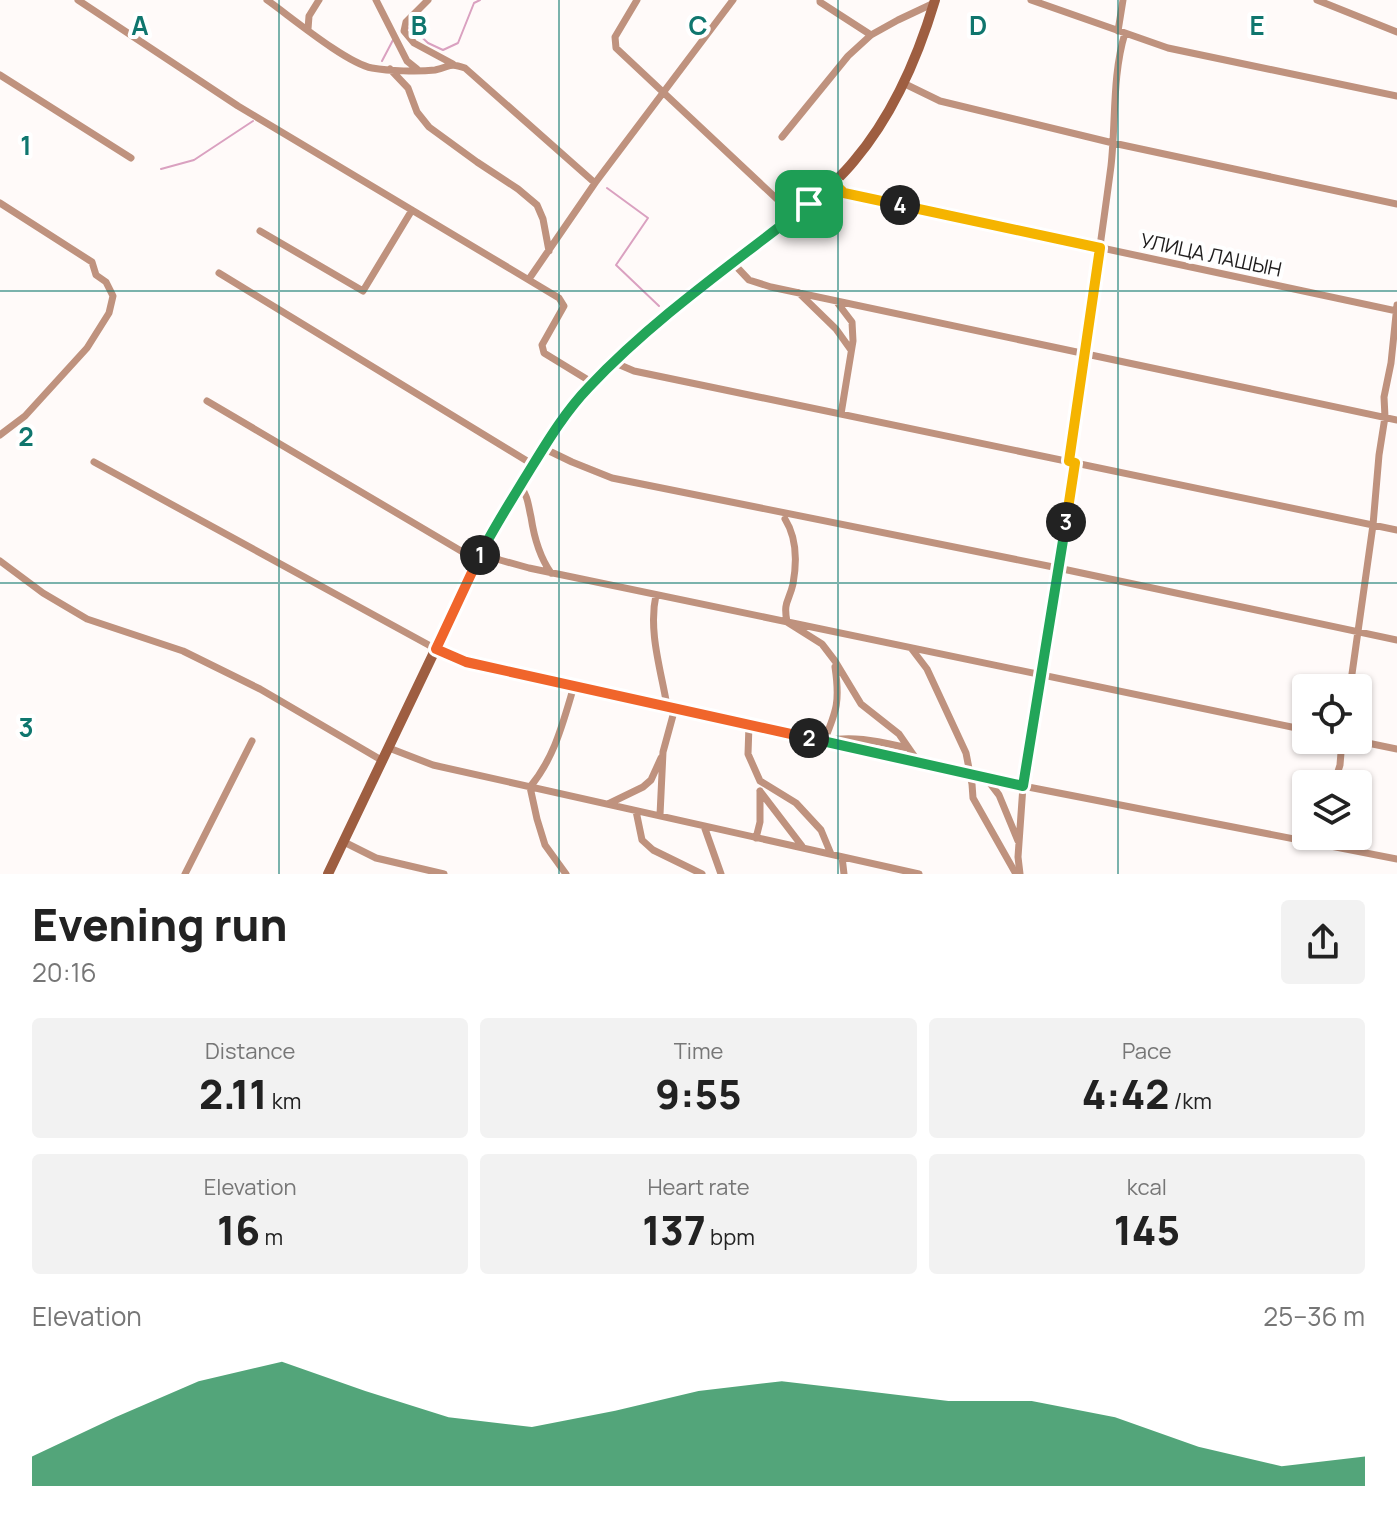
<!DOCTYPE html>
<html lang="en">
<head>
<meta charset="utf-8">
<style>
	body { margin:0; font-family:Manrope,sans-serif; background:#f2f2f2; color:#222; height:100vh; display:flex; flex-direction:column; font-size:30px; white-space:nowrap }
	* { box-sizing:border-box; margin:0 }
	p { font-size:26px; color:#767676 }
	.icon { flex:none; width:44px; height:44px; fill:none; stroke:currentColor; stroke-width:2; stroke-linecap:round; stroke-linejoin:round }
	.map { position:relative; height:874px; overflow:hidden }
	.details { display:flex; flex-direction:column; background:#fff; flex:1 }
	.details>* { flex:none }
	.tools { position:absolute; left:1292px; top:674px; display:grid; gap:16px }
	.tools a { display:grid; place-items:center; width:80px; height:80px; border-radius:8px; background:#fff; box-shadow:0 2px 6px #0004; font-size:40px }
	.pin { position:absolute; display:grid; place-items:center; width:68px; height:68px; color:#fff; margin:-34px; border-radius:16px; box-shadow:0 4px 12px #0006 }
	.km { position:absolute; width:40px; height:40px; margin:-20px; border-radius:50%; background:#222; color:#fff; font-size:22px; line-height:40px; text-align:center }
	.round { display:grid; place-items:center; flex:none; width:84px; height:84px; border-radius:8px; background:#f2f2f2 }
	.headline { display:flex; align-items:center; justify-content:space-between; height:136px; padding:0 32px }
	h1 { font-size:44px; font-weight:800; line-height:60px }
	.metrics { display:grid; grid-template-columns:repeat(3,1fr); gap:12px; height:136px; padding:8px 32px }
	.metrics div { display:grid; align-content:center; border-radius:8px; background:#f2f2f2; text-align:center }
	.metrics b { font-size:40px; font-weight:800 }
	.metrics small { font-size:22px; font-weight:400 }
	.metrics p { font-size:22px }
	.chart { height:224px; padding:16px 32px }
	.chart p { display:flex; justify-content:space-between }
	.chart svg { width:100%; height:144px; margin-top:8px; fill:#0b8043; opacity:.7 }
	.map>svg:first-child { display:block }
</style>
</head>
<body>
<div class="map">
<svg width="1397" height="874" viewBox="0 0 1397 874">
	<rect width="100%" height="100%" fill="#fffaf9"/>
	<g fill="none" stroke-linecap="round" stroke-linejoin="round">
		<!-- stream -->
		<path stroke="#daa1c0" stroke-width="2" d="M407,29L411,27L428,43L443,50L458,43L474,3L480,0
			M382,61L393,40
			M161,169L194,160L253,121
			M607,188L648,218L616,265L659,306"/>
		<!-- street -->
		<path stroke="#bf927e" stroke-width="7" d="M78,0L238,106L559,298L564,306L542,345L544,353L593,383
			M267,0C291,17 346,63 372,68C389,71 418,72 435,70C451,67 448,62 465,68L595,183
			M376,0L407,61L417,69
			M428,0L406,22L404,31L414,43L453,64
			M637,0L615,37L616,48L794,215
			M820,0V2L871,35
			M1031,0L1168,48L1397,96
			M1317,0L1397,32
			M308,29L309,16L319,0
			M1118,31L1123,0
			M390,69L408,88L417,112L429,127L477,162L518,189L537,205L543,219L549,251
			M0,75L131,158
			M903,83L940,101L1113,143L1397,204
			M782,137L848,56L871,35L898,20L934,3
			M834,183L844,193L1397,311
			M0,203L92,262L96,275L106,282L113,296L109,313L87,348L25,416L0,435
			M260,231L363,291L412,210
			M733,263L749,280L771,287L1397,420
			M219,273L532,464
			M529,279L595,183L733,0
			M799,293L836,329L851,350
			M836,301L852,322L853,341L841,414
			M613,362L634,371L1397,530
			M207,401L478,561
			M543,448L572,462L612,478L1058,568L1397,640
			M1069,461C1083,363 1098,265 1111,166C1116,122 1112,76 1125,33
			M94,462L436,649L466,662L1023,786L1397,859
			M520,486C528,496 528,504 531,517C534,537 539,556 551,573
			M785,519C797,538 797,562 793,584C789,602 783,601 787,622L822,644L835,661L861,704L899,734L919,763
			M483,551L500,560L529,568L1306,730
			M0,561L43,593L87,619L183,651L260,689L383,761
			M656,595C648,631 661,670 667,706
			M911,648L927,669L966,753L972,784L973,798L1016,874
			M1350,688L1373,525L1379,455L1385,417L1384,397L1391,363L1397,305
			M749,725L748,754L760,781L796,803L821,830L831,854
			M1353,740L1397,749
			M824,741C837,710 840,701 835,667
			M826,741C854,735 880,742 908,748
			M389,748L433,765L919,874
			M986,778L999,795L1018,841
			M1334,784L1340,765L1342,740
			M760,791L802,846
			M610,803L643,787L651,780L661,758
			M636,811L642,840L653,850L702,874
			M660,815L663,752L675,708
			M704,826L721,874
			M756,838L760,822V791
			M344,842L376,858L444,874
			M842,857L844,874
			M185,874L252,741
			M566,874L545,845L537,819L530,787C555,757 563,722 574,686
			M1020,874L1018,857L1023,786L1075,463"/>
		<!-- secondary -->
		<path stroke="#9e5e41" stroke-width="10" d="M328,874L493,529L560,423L587,389L642,334L809,204C825,191 841,177 854,161C893,115 918,57 935,0"/>
	</g>
	<g fill="none" stroke-linecap="round" stroke-linejoin="round">
		<!-- split-1 casing -->
		<g stroke="#fff" stroke-width="16">
			<path id="split-1" d="M480,555C493,529 508,506 523,481C543,449 562,415 589,387C654,318 734,263 809,204"/>
		</g>
		<!-- split-2 casing -->
		<g stroke="#fff" stroke-width="16">
			<path id="split-2" d="M480,555L436,649L466,662L809,738"/>
		</g>
		<!-- split-3 casing -->
		<g stroke="#fff" stroke-width="16">
			<path id="split-3" d="M809,738L1023,786L1066,522"/>
		</g>
		<!-- split-4 casing -->
		<g stroke="#fff" stroke-width="16">
			<path id="split-4" d="M900,205L1100,248L1069,461L1075,463L1066,522"/>
		</g>
		<!-- split-5 casing -->
		<g stroke="#fff" stroke-width="16">
			<path id="split-5" d="M809,204L834,183L844,193L900,205"/>
		</g>
		<!-- split-1 -->
		<use href="#split-1" stroke="#22a559" stroke-width="10"/>
		<!-- split-2 -->
		<use href="#split-2" stroke="#f0652b" stroke-width="10"/>
		<!-- split-3 -->
		<use href="#split-3" stroke="#22a559" stroke-width="10"/>
		<!-- split-4 -->
		<use href="#split-4" stroke="#f5b400" stroke-width="10"/>
		<!-- split-5 -->
		<use href="#split-5" stroke="#f5b400" stroke-width="10"/>
	</g>
	<!-- grid -->
	<path fill="none" stroke="#0f766e" stroke-width="2" stroke-opacity="0.55" d="M279,0V874M559,0V874M838,0V874M1118,0V874M0,291H1397M0,583H1397"/>
	<g text-anchor="middle" stroke-width="8" stroke-linejoin="round" paint-order="stroke">
		<!-- street labels -->
		<g font-size="20" fill="#1e1c1c" stroke="#fff">
			<text transform="translate(1211 255) rotate(12)" y="7">УЛИЦА ЛАШЫН</text>
		</g>
	</g>
	<g font-size="26" text-anchor="middle" font-weight="bold" fill="#0f766e" stroke="#fff" stroke-width="8" stroke-linejoin="round" paint-order="stroke">
		<text x="140" y="35">A</text>
		<text x="419" y="35">B</text>
		<text x="698" y="35">C</text>
		<text x="978" y="35">D</text>
		<text x="1257" y="35">E</text>
		<text x="26" y="155">1</text>
		<text x="26" y="446">2</text>
		<text x="26" y="737">3</text>
	</g>
</svg>
<div class="tools">
<a><svg class="icon" aria-label="locate" viewBox="0 0 24 24"><circle cx="12" cy="12" r="6"/><path d="M12 2v4M12 18v4M2 12h4M18 12h4"/></svg></a>
<a><svg class="icon" aria-label="layers" viewBox="0 0 24 24"><path d="M12 4l9 5-9 5-9-5zM3 14l9 5 9-5"/></svg></a>
</div>
<div class="pin" style="left:809px;top:204px;background:#1e9e55"><svg class="icon" aria-label="arrive" viewBox="0 0 24 24"><path d="M6 21V4h12l-3 4 3 4H6"/></svg></div>
<b class="km" style="left:480px;top:555px">1</b>
<b class="km" style="left:809px;top:738px">2</b>
<b class="km" style="left:1066px;top:522px">3</b>
<b class="km" style="left:900px;top:205px">4</b>
</div>
<section class="details">
<div class="headline"><div><h1>Evening run</h1><p>20:16</p></div><a class="round"><svg class="icon" aria-label="share" viewBox="0 0 24 24"><path d="M12 15V3M7 8l5-5 5 5M5 13v7h14v-7"/></svg></a></div>
<div class="metrics">
<div><p>Distance</p><b>2.11<small> km</small></b></div>
<div><p>Time</p><b>9:55</b></div>
<div><p>Pace</p><b>4:42<small> /km</small></b></div>
</div>
<div class="metrics">
<div><p>Elevation</p><b>16<small> m</small></b></div>
<div><p>Heart rate</p><b>137<small> bpm</small></b></div>
<div><p>kcal</p><b>145</b></div>
</div>
<div class="chart"><p><span>Elevation</span>25–36 m</p>
<svg viewBox="0 0 160 44" preserveAspectRatio="none"><path d="M0 44V35L10 23L20 12L30 6L40 15L50 23L60 26L70 21L80 15L90 12L100 15L110 18L120 18L130 23L140 32L150 38L160 35V44z"/></svg>
</div>
</section>
</body>
</html>
